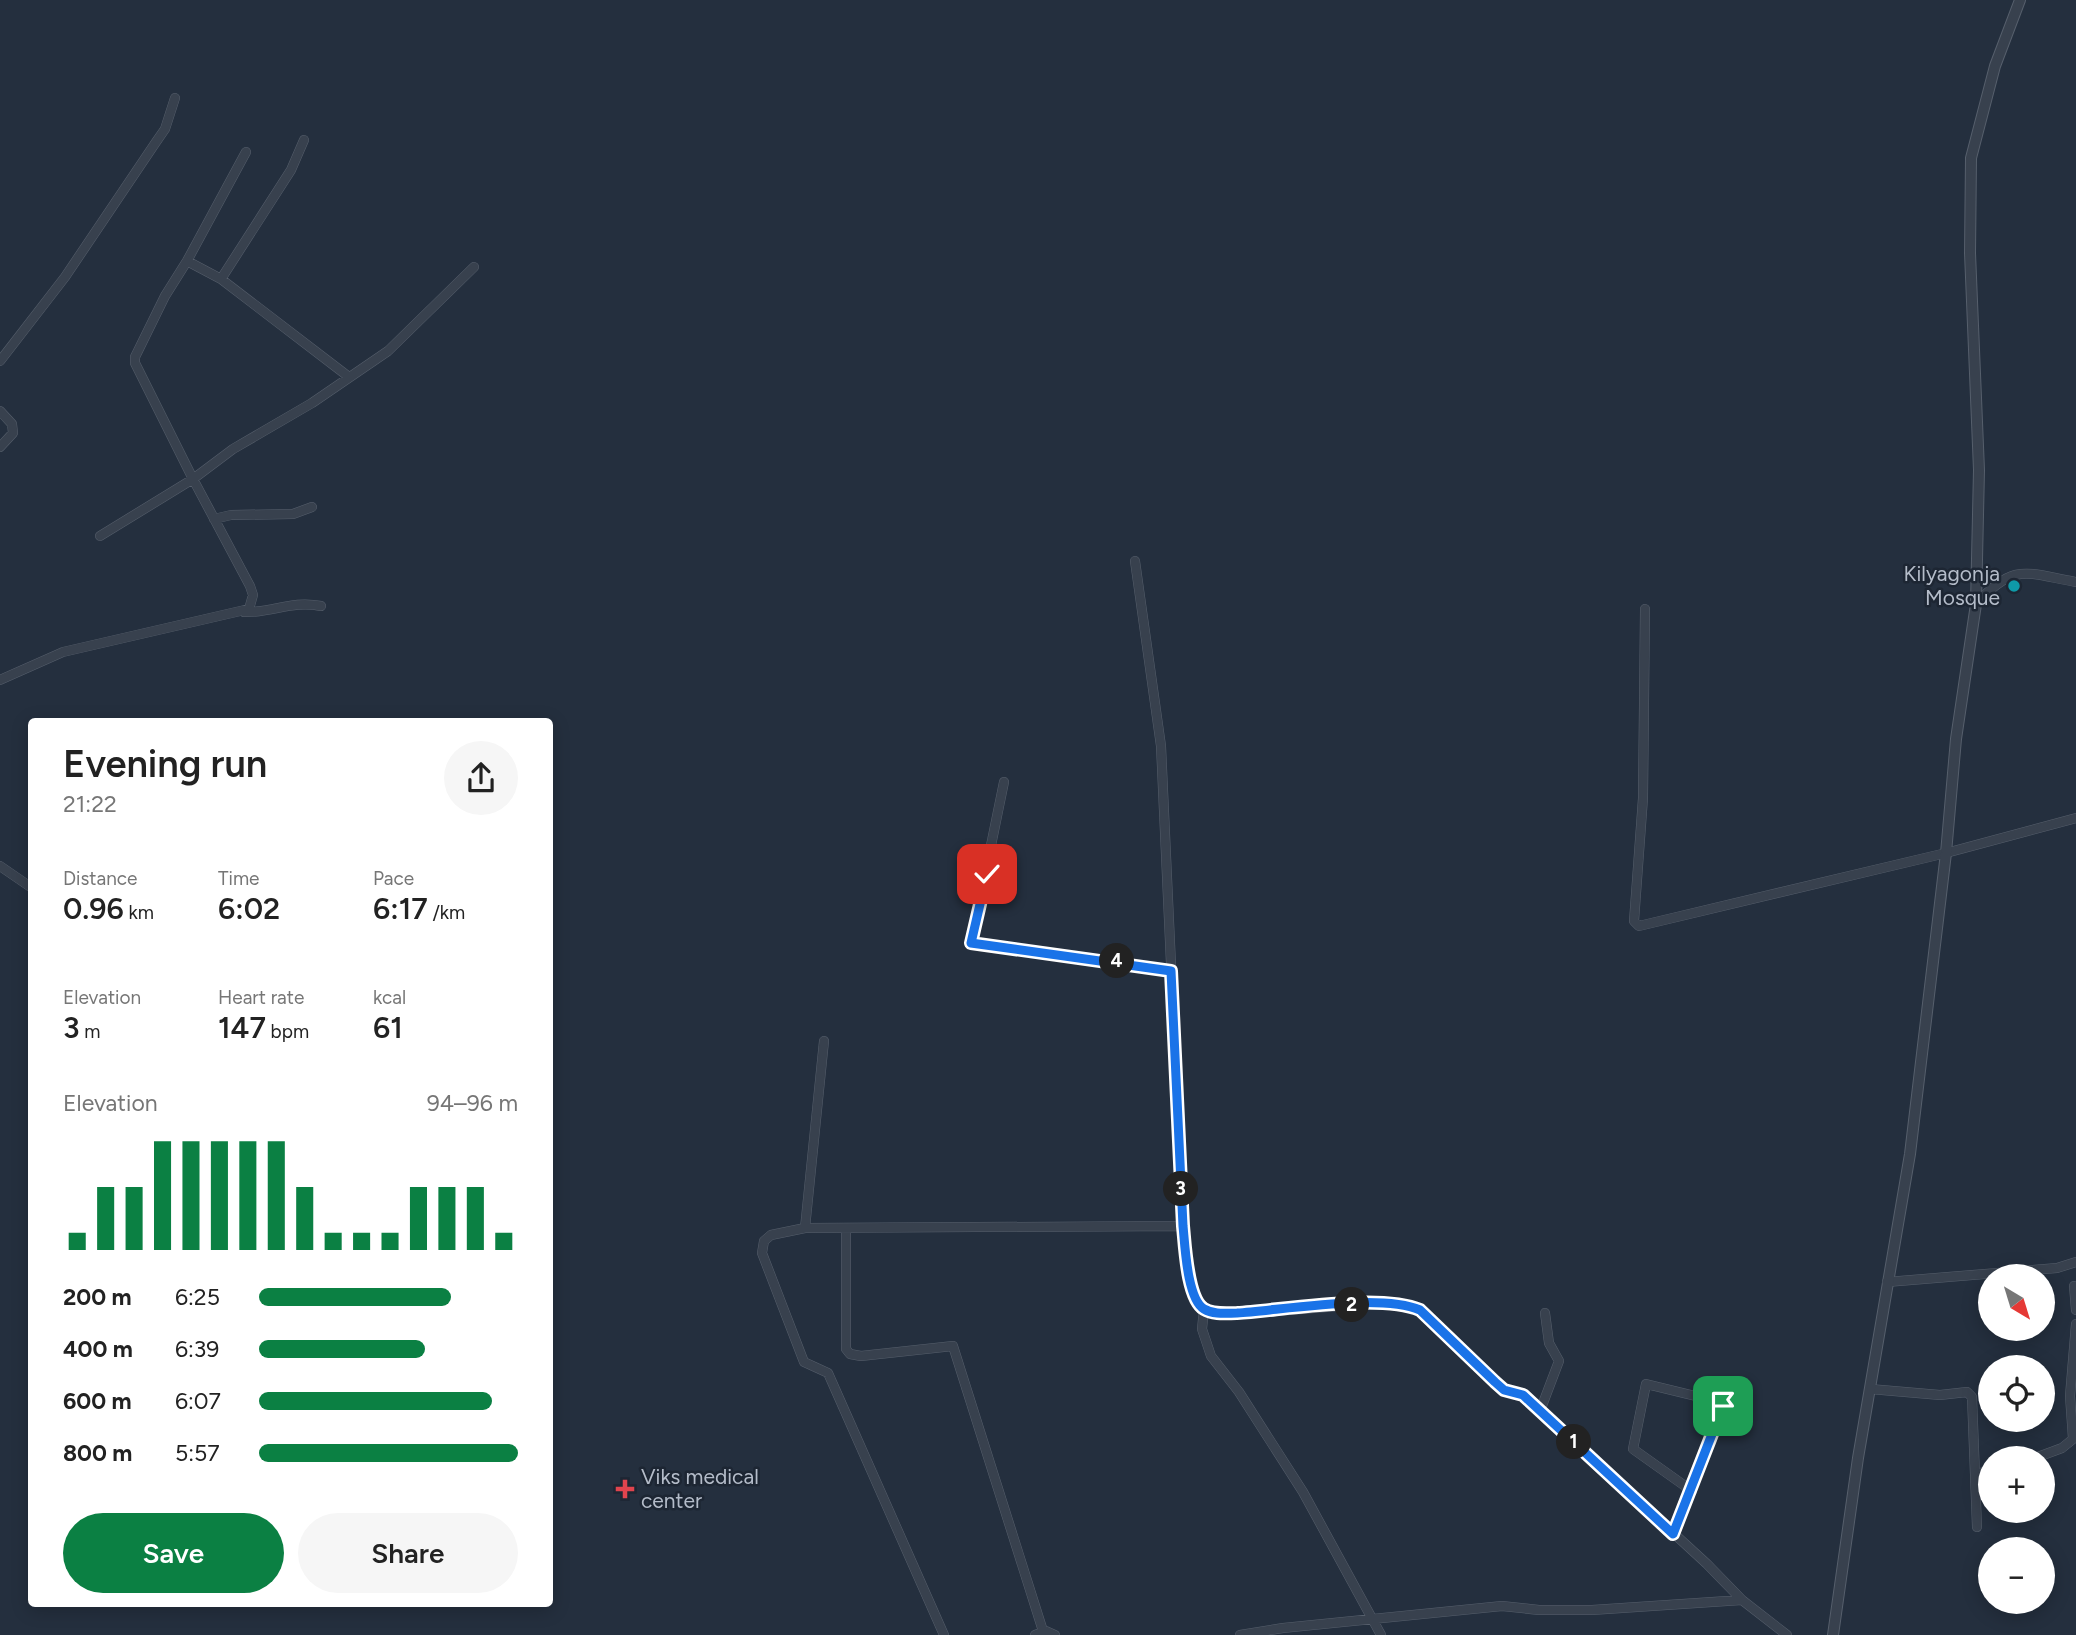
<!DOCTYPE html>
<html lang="en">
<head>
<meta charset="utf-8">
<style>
	body { margin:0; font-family:Figtree,sans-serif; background:#f6f6f6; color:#222; height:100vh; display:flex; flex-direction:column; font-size:26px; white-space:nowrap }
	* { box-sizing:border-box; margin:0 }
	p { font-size:23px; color:#767676 }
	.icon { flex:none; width:38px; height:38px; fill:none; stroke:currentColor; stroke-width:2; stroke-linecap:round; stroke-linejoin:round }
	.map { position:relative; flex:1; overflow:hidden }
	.side { position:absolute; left:28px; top:718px; width:525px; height:889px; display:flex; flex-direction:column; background:#fff; border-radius:7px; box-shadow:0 4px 18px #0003 }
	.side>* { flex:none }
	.needle { width:46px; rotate:142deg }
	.tools { position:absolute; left:1978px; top:1264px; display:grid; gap:14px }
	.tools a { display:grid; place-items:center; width:77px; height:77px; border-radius:50%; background:#fff; box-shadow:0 4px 18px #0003; font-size:35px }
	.pin { position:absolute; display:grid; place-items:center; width:60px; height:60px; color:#fff; margin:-30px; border-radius:14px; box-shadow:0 4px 10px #0006 }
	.km { position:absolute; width:35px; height:35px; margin:-18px; border-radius:50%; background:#222; color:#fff; font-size:19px; line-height:35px; text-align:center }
	.round { display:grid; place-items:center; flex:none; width:74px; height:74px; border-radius:37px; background:#f6f6f6 }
	.overview { display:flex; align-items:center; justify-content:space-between; height:119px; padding:0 35px }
	h1 { font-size:38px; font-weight:600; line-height:52px }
	.figures { display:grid; grid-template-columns:repeat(3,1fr); gap:10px; height:119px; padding:7px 35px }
	.figures div { display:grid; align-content:center }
	.figures b { font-size:30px; font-weight:600 }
	.figures small { font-size:19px; font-weight:400 }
	.figures p { font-size:19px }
	.chart { height:196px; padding:14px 35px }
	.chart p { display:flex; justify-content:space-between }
	.chart svg { width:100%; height:126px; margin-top:7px; stroke:#0b8043; stroke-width:6 }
	.action { display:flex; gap:14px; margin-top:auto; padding:14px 35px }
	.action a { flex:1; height:80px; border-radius:42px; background:#0b8043; color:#fff; font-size:28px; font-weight:600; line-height:80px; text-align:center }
	.action a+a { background:#f6f6f6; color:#222 }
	ul { padding:0 35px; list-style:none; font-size:23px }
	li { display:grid; grid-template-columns:112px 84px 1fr; align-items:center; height:52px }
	li i { height:18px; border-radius:9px; background:#0b8043 }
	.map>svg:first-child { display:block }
</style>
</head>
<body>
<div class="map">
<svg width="2076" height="1635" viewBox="0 0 2076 1635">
	<rect width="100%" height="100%" fill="#242f3e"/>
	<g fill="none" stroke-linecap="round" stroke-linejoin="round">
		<!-- minor casing -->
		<g stroke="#565f6c" stroke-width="10">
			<path id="minor" d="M187,261L221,279L349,377
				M221,279L291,170L304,140
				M0,361L65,277L156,142L165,129L175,98
				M0,411L12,424L13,433L0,447
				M214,519L231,515L293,514L312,507
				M100,536L193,479L135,363V357L165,296L187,261L246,152
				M1135,561L1161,746L1183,1226C1185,1249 1184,1284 1199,1304C1217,1329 1377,1291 1420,1310L1504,1390L1523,1395L1707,1564L1742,1600
				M1976,604C2015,562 2025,573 2076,582
				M1645,609L1643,798L1634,921L1639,926L1946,853L2076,818
				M244,612C273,613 291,600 321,606
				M0,680L63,652L249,609L253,595L250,586L193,479L233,449L312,403L388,351L474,267
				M1004,782L971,943L1171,971
				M0,866L32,888
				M824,1041L805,1228L1183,1226
				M805,1228L771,1235L764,1241L762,1253L804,1362L828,1373L944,1635
				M846,1229V1349L850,1354L861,1356L953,1346L1043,1631
				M1887,1282L2057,1268L2076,1262
				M2074,1286L2076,1310
				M1204,1309L1202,1329L1211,1356L1239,1392L1303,1492L1381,1635
				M1870,1389L1940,1395L1967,1392L1972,1397L1977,1527
				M1540,1411L1559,1361L1549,1343L1545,1313
				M2035,1458L2062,1448L2073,1439L2070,1396L2076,1324
				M1977,1474L1990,1470
				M1673,1534L1723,1406L1720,1402L1646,1384L1633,1449L1692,1491
				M1035,1635L1046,1631L1055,1635
				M1240,1635L1283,1628L1502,1606L1539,1610H1592L1742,1600L1787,1635"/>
		</g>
		<!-- tertiary casing -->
		<g stroke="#565f6c" stroke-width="12">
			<path id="tertiary" d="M1833,1635L1858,1458L1910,1154L1946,853L1956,739L1976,604L1979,470L1970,253L1971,158L1995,66L2020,0"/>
		</g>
		<!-- minor -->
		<use href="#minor" stroke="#38414e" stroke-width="9"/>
		<!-- tertiary -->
		<use href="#tertiary" stroke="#38414e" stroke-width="10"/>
	</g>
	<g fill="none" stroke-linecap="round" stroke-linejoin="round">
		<!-- route casing -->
		<g stroke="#fff" stroke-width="14">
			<path id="route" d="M987,874L971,943L1171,971L1183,1226C1185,1245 1187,1299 1204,1309C1214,1315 1227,1313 1237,1313C1283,1310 1380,1293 1420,1310L1495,1382L1504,1390L1523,1395L1673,1534L1723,1406"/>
		</g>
		<!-- route -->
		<use href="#route" stroke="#1a73e8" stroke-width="9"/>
	</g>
	<!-- markers -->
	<circle fill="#0f9aa8" stroke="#1d2633" stroke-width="2.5" cx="2014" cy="586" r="7"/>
	<path fill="#e0444e" stroke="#1d2633" stroke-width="2.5" d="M621.5 1478.5h7v7h7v7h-7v7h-7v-7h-7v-7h7z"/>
	<g text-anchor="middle" stroke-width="5" stroke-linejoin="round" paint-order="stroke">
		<!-- poi labels -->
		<g font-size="21" fill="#b4bcc9" stroke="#1d2633" text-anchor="end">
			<text x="2000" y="581">Kilyagonja<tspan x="2000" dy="24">Mosque</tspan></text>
			<text x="641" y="1484" text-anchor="start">Viks medical<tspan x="641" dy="24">center</tspan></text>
		</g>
	</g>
</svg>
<div class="tools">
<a><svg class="needle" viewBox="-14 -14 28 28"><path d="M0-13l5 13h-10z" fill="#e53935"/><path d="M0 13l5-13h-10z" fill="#767676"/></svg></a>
<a><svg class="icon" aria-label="locate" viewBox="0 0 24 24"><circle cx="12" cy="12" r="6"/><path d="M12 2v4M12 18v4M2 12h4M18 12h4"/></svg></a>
<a>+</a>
<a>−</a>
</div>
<div class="pin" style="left:1723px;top:1406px;background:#1e9e55"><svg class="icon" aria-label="arrive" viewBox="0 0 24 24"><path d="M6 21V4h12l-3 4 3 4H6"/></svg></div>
<div class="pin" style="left:987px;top:874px;background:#d93025"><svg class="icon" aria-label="check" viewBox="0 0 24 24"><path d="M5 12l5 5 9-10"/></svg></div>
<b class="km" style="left:1574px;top:1442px">1</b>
<b class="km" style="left:1352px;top:1305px">2</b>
<b class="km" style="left:1181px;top:1189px">3</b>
<b class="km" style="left:1117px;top:961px">4</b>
<section class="side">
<div class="overview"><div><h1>Evening run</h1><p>21:22</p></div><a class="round"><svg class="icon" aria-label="share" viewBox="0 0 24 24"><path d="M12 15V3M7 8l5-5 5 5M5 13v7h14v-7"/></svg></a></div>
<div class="figures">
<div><p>Distance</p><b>0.96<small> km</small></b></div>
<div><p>Time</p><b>6:02</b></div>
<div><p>Pace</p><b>6:17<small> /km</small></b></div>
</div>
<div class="figures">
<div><p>Elevation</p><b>3<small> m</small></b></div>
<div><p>Heart rate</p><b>147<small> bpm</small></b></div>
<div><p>kcal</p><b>61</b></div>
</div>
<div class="chart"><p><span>Elevation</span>94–96 m</p>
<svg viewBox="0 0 160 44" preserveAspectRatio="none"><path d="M5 44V38M15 44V22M25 44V22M35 44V6M45 44V6M55 44V6M65 44V6M75 44V6M85 44V22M95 44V38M105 44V38M115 44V38M125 44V22M135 44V22M145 44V22M155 44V38"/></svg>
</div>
<ul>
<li><b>200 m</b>6:25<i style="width:74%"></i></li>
<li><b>400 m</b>6:39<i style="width:64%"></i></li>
<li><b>600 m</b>6:07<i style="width:90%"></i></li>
<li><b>800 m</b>5:57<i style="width:100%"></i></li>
</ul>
<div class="action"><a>Save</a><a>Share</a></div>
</section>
</div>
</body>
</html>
